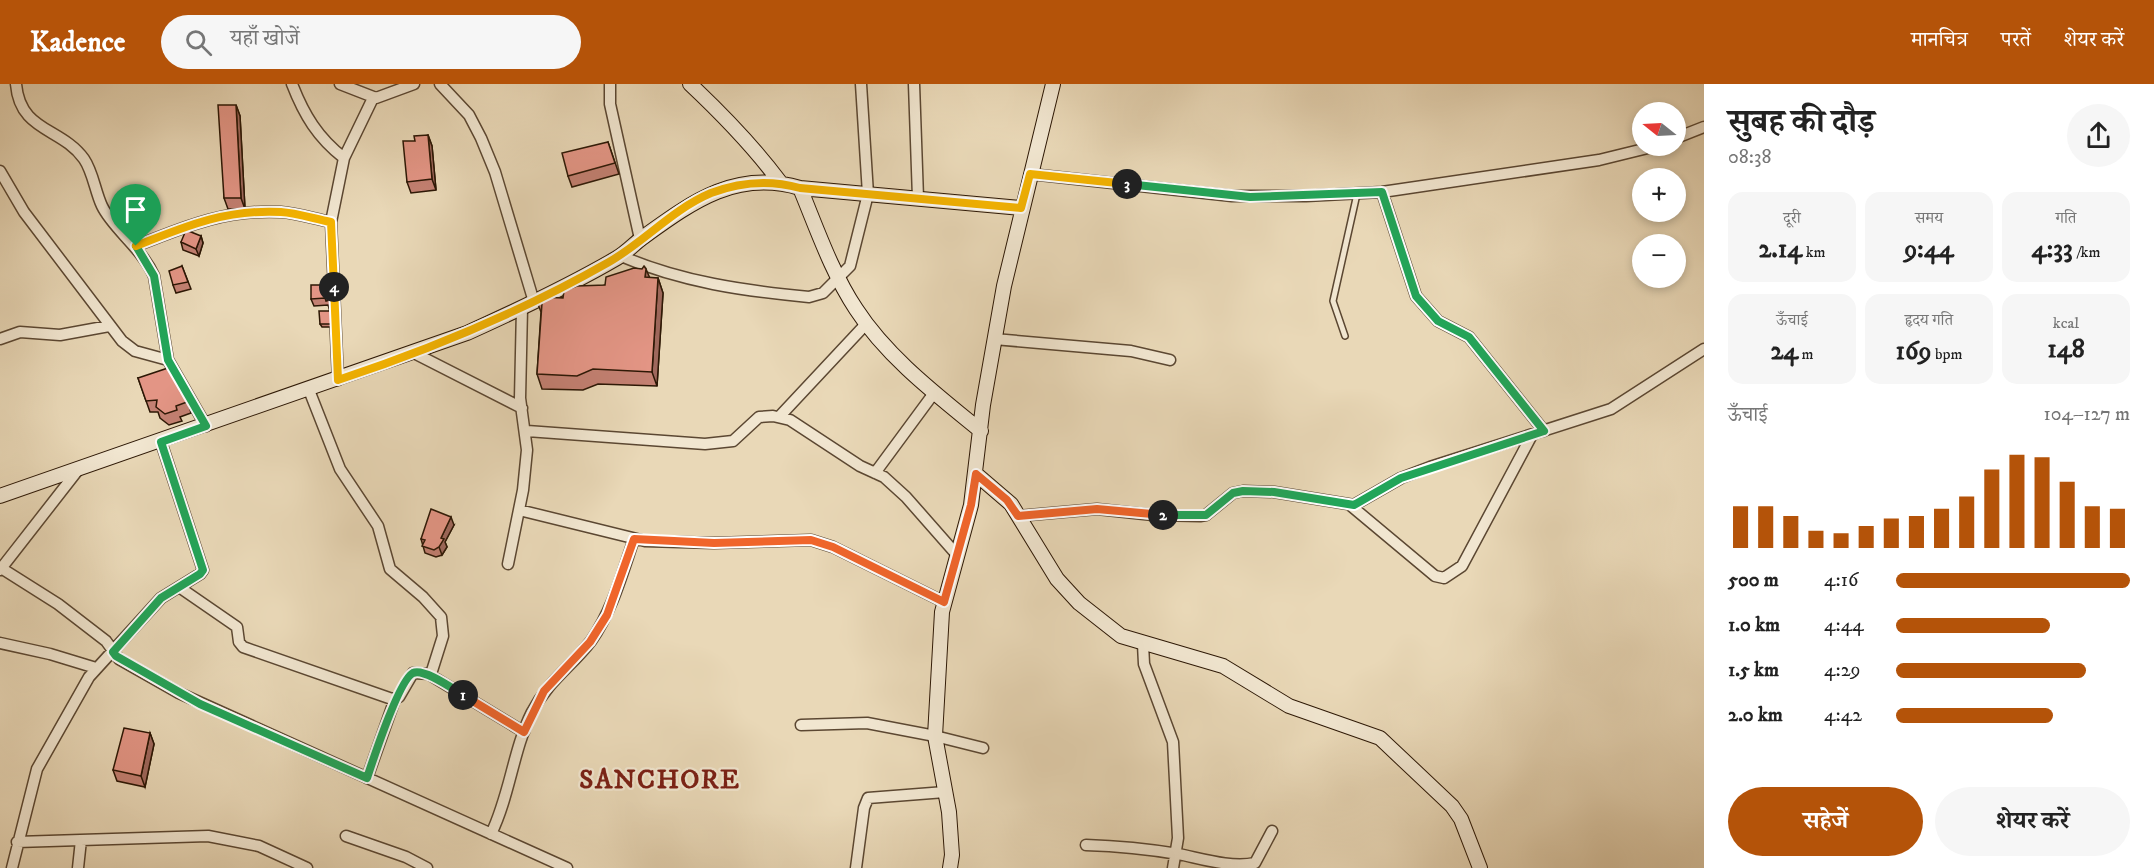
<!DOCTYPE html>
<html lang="hi">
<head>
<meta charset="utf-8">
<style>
	body { margin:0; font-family:"IM FELL DW Pica","Noto Serif Devanagari",serif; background:#f6f6f6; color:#222; height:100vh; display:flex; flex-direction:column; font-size:22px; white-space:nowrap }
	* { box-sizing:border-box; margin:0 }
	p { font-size:20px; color:#767676 }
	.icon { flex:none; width:33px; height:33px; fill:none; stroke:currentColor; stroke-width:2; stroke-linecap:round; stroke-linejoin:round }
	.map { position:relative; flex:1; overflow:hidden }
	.side { display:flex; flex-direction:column; background:#fff; width:450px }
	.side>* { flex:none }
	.needle { width:39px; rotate:288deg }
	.controls { position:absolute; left:1632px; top:18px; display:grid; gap:12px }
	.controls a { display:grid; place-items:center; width:54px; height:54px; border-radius:50%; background:#fff; box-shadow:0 3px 9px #0003; font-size:30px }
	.pin { position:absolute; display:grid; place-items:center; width:51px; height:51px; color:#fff; margin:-62px -26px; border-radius:50% 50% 50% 0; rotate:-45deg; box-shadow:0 0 6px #0007 }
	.pin .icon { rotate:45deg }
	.km { position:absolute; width:30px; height:30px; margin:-15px; border-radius:50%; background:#222; color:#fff; font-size:16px; line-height:30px; text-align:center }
	.round { display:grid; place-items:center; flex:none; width:63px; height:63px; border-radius:32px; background:#f6f6f6 }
	.head { display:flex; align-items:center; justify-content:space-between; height:102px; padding:0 24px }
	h1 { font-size:33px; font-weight:700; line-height:45px }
	.figures { display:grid; grid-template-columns:repeat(3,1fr); gap:9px; height:102px; padding:6px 24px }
	.figures div { display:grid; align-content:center; border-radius:15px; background:#f6f6f6; text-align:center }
	.figures b { font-size:26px; font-weight:700 }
	.figures small { font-size:16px; font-weight:400 }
	.figures p { font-size:16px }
	.chart { height:168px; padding:12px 24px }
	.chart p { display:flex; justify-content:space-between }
	.chart svg { width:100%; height:108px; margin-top:6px; stroke:#b45309; stroke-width:6 }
	.action { display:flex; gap:12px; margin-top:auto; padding:12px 24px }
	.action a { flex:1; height:69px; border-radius:36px; background:#b45309; color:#fff; font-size:24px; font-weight:700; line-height:69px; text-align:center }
	.action a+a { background:#f6f6f6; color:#222 }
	ul { padding:0 24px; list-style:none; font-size:20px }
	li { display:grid; grid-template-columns:96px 72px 1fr; align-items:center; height:45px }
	li i { height:15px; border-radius:8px; background:#b45309 }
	header { display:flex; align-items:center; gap:36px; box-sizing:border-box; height:84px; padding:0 30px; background:#b45309; color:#fff }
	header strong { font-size:28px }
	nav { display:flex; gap:33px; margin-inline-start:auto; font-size:21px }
	.search { width:420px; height:54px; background:#f6f6f6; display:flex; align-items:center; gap:15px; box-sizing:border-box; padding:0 21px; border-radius:33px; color:#767676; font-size:22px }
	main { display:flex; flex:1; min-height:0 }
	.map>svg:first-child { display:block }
</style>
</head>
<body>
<header>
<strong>Kadence</strong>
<div class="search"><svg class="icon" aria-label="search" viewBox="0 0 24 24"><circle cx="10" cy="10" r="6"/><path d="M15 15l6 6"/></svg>यहाँ खोजें</div>
<nav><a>मानचित्र</a><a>परतें</a><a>शेयर करें</a></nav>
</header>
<main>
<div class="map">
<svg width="1704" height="784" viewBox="0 0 1704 784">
	<rect width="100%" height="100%" fill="#e9d8b7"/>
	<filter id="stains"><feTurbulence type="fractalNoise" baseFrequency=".00333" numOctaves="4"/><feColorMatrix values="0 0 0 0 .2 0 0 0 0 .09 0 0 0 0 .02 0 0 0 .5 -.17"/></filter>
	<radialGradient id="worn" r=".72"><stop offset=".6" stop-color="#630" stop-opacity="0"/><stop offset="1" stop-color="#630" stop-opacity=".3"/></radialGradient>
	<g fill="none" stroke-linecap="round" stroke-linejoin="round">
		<!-- lane casing -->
		<g stroke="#5b4732" stroke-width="8">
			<path id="lane" d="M1345,252L1333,217L1357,110"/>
		</g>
		<!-- street casing -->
		<g stroke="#5b4732" stroke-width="13">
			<path id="street" d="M16,0C20,48 61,43 84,75C93,88 95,107 102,122C113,145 141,163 154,192L168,276L206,342
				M292,0C304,31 318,54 344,74
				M340,0L376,14L414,0
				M440,0L469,31L481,54L495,88L534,218
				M610,0V20L640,155
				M914,0L918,114
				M1676,54L1704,43
				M0,87L24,128L122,257L135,267L168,276
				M1030,90L1232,112H1306L1382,108L1599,76L1656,62
				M1382,108L1416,212L1438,237L1469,253L1544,347
				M136,162C186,142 226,125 281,128C297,129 315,135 331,138
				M621,172C681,198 745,207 809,213L823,209L850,182L868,110L861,0
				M0,255L20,248L60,251L109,242
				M994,255L1131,267L1170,276
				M414,269L522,324
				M338,296L331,138L344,74L373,14
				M779,333L866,240
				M527,347L705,360L733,357L759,333L773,332L790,336L860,382L884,393L906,413L957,471
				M875,389L934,309
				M1350,421L1435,492L1444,494L1462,482L1532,351
				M519,426L645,457L714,459L811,456L833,463L944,518
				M1018,432L1097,425L1153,431L1200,432L1206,431L1233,409L1243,407L1274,408L1354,421L1401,394L1430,383L1611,325L1704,265
				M508,480L523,406L527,366L520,314L522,224
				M1,484L58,520L106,557L119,575L179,609L567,784
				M0,486L78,386
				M179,503L237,543L239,558L243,563L392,615L399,613L413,589L431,590L443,552L441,533L423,513L390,485L378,442L340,385L309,306
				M0,559L50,570L96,584
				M1143,560L1144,580L1173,658L1178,754L1173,784
				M430,591L524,648
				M801,641L867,639L935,652L983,664
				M367,694L395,615
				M491,750C510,711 513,666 532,628C549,596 571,583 591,557C612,527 622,490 634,455
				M346,752L406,773L427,784
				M17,758L208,752L259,762L307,784
				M1086,761C1117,762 1148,765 1178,770C1203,775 1231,784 1255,779L1272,747
				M12,784L37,685L89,593L161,514L200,490L203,486L161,358
				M78,784L81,756
				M856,784L864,724L868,714L945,708"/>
		</g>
		<!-- secondary casing -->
		<g stroke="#2c1705" stroke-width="16">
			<path id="secondary" d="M690,0C723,31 753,62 780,98
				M800,104C817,145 832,189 856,225C887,273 937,311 981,347
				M976,390L1011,420L1057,495L1079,519L1121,552L1223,582L1289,622L1380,654L1452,722L1461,735L1480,784
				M0,412L467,249C518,226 569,202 617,174C627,168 634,160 642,154C692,118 736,85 800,104L1021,124
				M950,784L952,771L949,728L935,652L942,528L971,421L983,321L1004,202L1053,0"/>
		</g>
		<!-- lane -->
		<use href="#lane" stroke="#f1e6d0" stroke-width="5"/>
		<!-- street -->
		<use href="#street" stroke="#f1e6d0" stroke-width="10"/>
		<!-- secondary -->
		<use href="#secondary" stroke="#f1e6d0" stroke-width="14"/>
	</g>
	<!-- wall -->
	<path fill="#c38072" stroke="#2c1705" stroke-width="1.5" d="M236,21L240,32L245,125H228L224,114Z
		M428,51L432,62L436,106L411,109L407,98L415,57Z
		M608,58L619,90L572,103L568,92Z
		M201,152L203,159L199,172L183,166L181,158Z
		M182,182L191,205L176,209L173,201Z
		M650,194H658L663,209L657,302L598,300L583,306L542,305L537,290L541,228L538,220L605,201Z
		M329,201L332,208L333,224H329L328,221L314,222L311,215Z
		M333,231L334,243H322L320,240Z
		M138,294L182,305L188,317L191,329L180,333L182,337L169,341L160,334L158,328H150Z
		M454,441L445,458L447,463L442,471L436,473L425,469L421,455Z
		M150,649L154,660L145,703L117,697L113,686Z"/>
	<!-- shaded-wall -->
	<path fill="#9f685d" stroke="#2c1705" stroke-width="1.5" d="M236,21L240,32L245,125L241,114Z
		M428,51L432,62L436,106L432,95Z
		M201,152L203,159L199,172L196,165Z
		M646,185L652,199L645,193Z
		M658,194L663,209L657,302L652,288Z
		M329,201L332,208L333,224L330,216Z
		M451,433L454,441L445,458L447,463L442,471L439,463L441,454Z
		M150,649L154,660L145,703L141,692Z"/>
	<!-- building -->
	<path fill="#e39585" stroke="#2c1705" stroke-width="1.5" d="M218,21H236L241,114H224Z
		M428,51L432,95L407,98L403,57H415L414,52Z
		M608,58L615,79L568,92L562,69Z
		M186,146L201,152L196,165L181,158Z
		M182,182L188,198L173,201L169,187Z
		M644,182L646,185L645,193L658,194L652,288L593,285L577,292L537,290L542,219L538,220L539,213L563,214L564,207L577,202L605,201L606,193L634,184L642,185Z
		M311,201H329L330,216L326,217L325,214L311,215Z
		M319,227H331L333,240H320Z
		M168,284L182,305L181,307L184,306L187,318L176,322L177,326L165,330L156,323L157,316L146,317L138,294Z
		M431,425L451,433L441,454L444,455L439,463L434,466L422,462L425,456L421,455Z
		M124,644L150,649L141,692L113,686Z"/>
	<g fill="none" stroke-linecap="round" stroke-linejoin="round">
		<!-- split-1 casing -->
		<g stroke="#fff" stroke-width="12">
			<path id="split-1" d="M136,162L154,192L168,276L206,342L161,358L203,486L200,490L161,514L113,568L116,572L200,620L367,694C373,676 399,596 413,589C424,584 453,605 463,611"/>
		</g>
		<!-- split-2 casing -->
		<g stroke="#fff" stroke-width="12">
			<path id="split-2" d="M463,611L524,648L544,607L590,558L607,531L634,455L714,459L811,456L833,463L944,518L971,421L976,390L1007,416L1018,432L1097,425L1163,431"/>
		</g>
		<!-- split-3 casing -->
		<g stroke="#fff" stroke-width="12">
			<path id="split-3" d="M1127,100L1250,113L1382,108L1416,212L1438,237L1469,253L1544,347L1401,394L1354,421L1274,408L1243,407L1233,409L1206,431H1163"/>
		</g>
		<!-- split-4 casing -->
		<g stroke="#fff" stroke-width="12">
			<path id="split-4" d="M334,203L338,296C432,265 523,227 609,178C644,158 673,125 711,109C740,98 771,96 800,104L1021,124L1030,90L1127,100"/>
		</g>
		<!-- split-5 casing -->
		<g stroke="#fff" stroke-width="12">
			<path id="split-5" d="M136,162C186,142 226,125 281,128C297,129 315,135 331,138L334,203"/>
		</g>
		<!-- split-1 -->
		<use href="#split-1" stroke="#22a559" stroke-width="8"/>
		<!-- split-2 -->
		<use href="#split-2" stroke="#f0652b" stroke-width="8"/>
		<!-- split-3 -->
		<use href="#split-3" stroke="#22a559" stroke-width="8"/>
		<!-- split-4 -->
		<use href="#split-4" stroke="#f5b400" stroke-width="8"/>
		<!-- split-5 -->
		<use href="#split-5" stroke="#f5b400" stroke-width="8"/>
	</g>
	<g text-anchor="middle" stroke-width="4.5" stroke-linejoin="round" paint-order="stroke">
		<!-- district labels -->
		<g font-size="27" font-weight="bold" letter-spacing="1.5" fill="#7a1f14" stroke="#f1e6d0">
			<text x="660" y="704">SANCHORE</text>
		</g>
	</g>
	<rect width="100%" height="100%" filter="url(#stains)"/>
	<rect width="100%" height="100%" fill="url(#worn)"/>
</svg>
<div class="controls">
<a><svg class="needle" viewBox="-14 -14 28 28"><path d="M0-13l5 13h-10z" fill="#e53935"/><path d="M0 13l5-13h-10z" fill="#767676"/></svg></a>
<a>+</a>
<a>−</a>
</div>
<div class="pin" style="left:136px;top:162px;background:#1e9e55"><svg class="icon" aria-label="arrive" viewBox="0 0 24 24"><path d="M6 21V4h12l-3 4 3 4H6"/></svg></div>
<b class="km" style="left:463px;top:611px">1</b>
<b class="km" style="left:1163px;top:431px">2</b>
<b class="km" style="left:1127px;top:100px">3</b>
<b class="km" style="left:334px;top:203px">4</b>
</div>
<section class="side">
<div class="head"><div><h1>सुबह की दौड़</h1><p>08:38</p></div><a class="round"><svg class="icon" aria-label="share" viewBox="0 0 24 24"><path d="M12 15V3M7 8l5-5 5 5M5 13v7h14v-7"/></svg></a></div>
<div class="figures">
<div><p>दूरी</p><b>2.14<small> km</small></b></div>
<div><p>समय</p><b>9:44</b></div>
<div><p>गति</p><b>4:33<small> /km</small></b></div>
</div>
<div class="figures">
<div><p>ऊँचाई</p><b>24<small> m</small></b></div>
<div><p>हृदय गति</p><b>169<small> bpm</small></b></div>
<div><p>kcal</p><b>148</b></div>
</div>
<div class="chart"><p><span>ऊँचाई</span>104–127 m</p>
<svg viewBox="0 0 160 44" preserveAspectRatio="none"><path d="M5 44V27M15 44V27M25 44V31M35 44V37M45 44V38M55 44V35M65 44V32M75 44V31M85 44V28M95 44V23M105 44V12M115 44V6M125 44V7M135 44V17M145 44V27M155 44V28"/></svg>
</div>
<ul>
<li><b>500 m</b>4:16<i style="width:100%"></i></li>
<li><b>1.0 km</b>4:44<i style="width:66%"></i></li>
<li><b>1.5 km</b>4:29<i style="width:81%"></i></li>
<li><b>2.0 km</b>4:42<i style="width:67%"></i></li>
</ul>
<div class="action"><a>सहेजें</a><a>शेयर करें</a></div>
</section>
</main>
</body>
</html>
